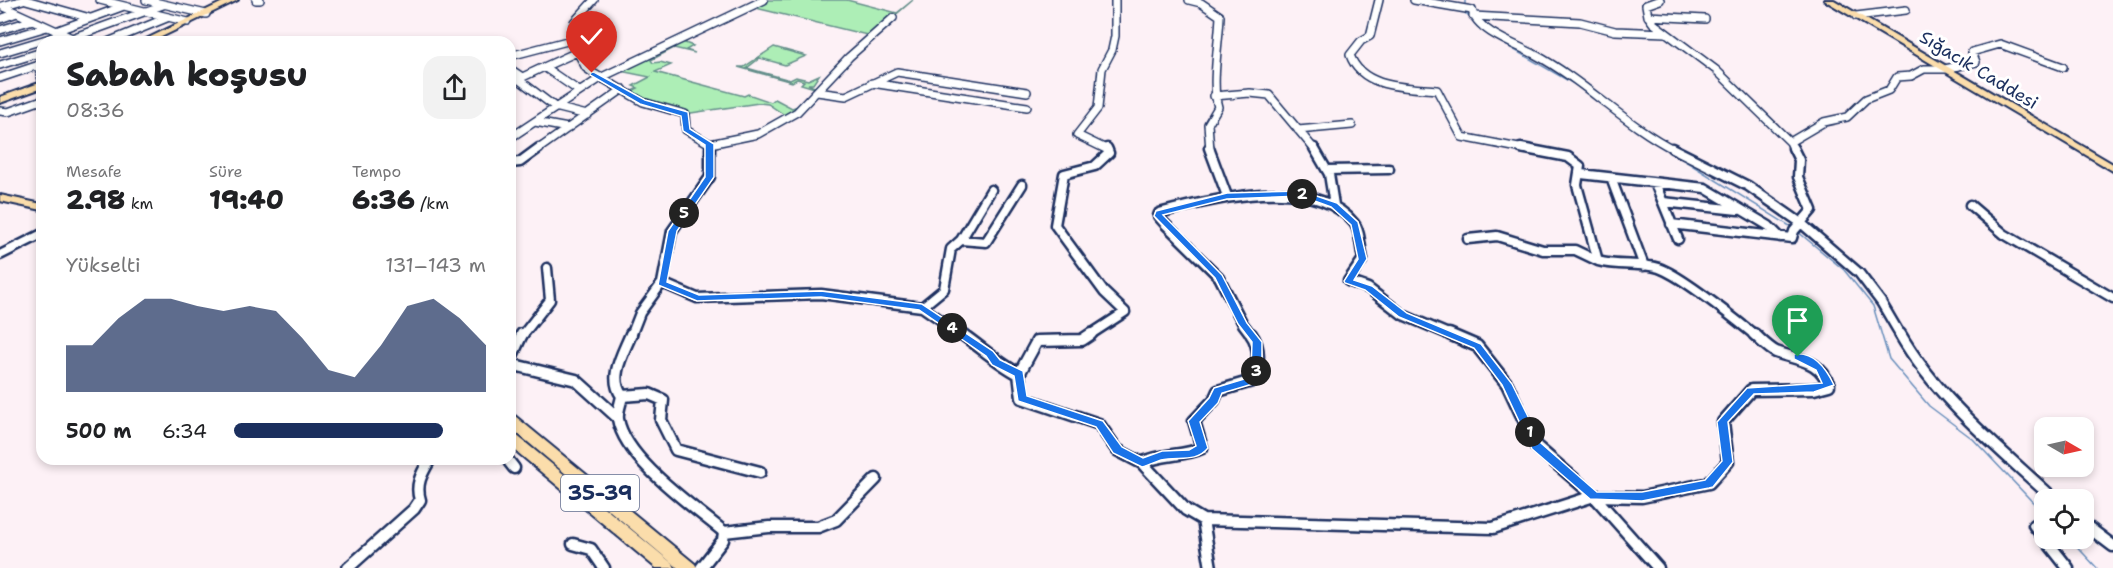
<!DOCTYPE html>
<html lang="tr">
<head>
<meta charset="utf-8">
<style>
	body { margin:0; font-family:"Shantell Sans",sans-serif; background:#f2f2f2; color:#202124; height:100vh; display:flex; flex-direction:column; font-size:22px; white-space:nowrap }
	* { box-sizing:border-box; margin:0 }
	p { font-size:20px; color:#757577 }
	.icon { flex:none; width:33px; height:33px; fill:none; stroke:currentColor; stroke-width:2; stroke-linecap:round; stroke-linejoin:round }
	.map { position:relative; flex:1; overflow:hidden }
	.sheet { position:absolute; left:36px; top:36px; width:480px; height:429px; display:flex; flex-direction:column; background:#fff; border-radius:18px; box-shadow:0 3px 9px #0003 }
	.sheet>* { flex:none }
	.needle { width:39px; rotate:99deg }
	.tools { position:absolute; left:2034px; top:417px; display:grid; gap:12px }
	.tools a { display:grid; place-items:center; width:60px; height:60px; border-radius:12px; background:#fff; box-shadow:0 3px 9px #0003; font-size:30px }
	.pin { position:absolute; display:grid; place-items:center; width:51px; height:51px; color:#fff; margin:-62px -26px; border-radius:50% 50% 50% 0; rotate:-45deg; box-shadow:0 0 6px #0007 }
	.pin .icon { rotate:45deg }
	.km { position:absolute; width:30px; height:30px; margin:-15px; border-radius:50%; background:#222; color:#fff; font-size:16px; line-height:30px; text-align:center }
	.round { display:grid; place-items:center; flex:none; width:63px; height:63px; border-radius:18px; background:#f2f2f2 }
	.overview { display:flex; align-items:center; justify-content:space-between; height:102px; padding:0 30px }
	h1 { font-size:33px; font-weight:800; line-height:45px }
	.stats { display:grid; grid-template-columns:repeat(3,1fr); gap:9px; height:102px; padding:6px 30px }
	.stats div { display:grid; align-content:center }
	.stats b { font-size:26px; font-weight:800 }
	.stats small { font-size:16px; font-weight:400 }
	.stats p { font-size:16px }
	.chart { height:168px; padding:12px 30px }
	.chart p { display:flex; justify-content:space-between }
	.chart svg { width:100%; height:108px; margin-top:6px; fill:#1b2f5e; opacity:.7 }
	ul { padding:0 30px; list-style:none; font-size:20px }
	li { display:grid; grid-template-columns:96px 72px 1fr; align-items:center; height:45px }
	li i { height:15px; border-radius:8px; background:#1b2f5e }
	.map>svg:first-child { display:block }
</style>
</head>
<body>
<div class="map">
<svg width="2113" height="568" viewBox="0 0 2113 568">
	<rect width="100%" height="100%" fill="#fdf1f6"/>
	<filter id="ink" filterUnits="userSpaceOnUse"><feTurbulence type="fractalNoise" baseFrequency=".0167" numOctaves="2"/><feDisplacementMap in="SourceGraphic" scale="12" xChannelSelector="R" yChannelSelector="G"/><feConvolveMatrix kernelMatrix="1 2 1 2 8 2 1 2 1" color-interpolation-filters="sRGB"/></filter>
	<g filter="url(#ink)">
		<!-- green -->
		<path fill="#adeeb6" stroke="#648e8a" stroke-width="1.5" d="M769,0H847L897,13L913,0L871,36L756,8L737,15Z
			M690,39L685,43L693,46L686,50L695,53L674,48L651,60L653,63L660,62L671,65L655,72L744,96L748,94L771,102L775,99L792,108L801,105L786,116L768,104L759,103L691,113L648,101L632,91L638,88L633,86L650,77L620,71Z
			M774,47L806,56L785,65L760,58L747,68L790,80L796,77L808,80L819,75L813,84H808L818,89L801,84L804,81L797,79L792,82L738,67H744Z"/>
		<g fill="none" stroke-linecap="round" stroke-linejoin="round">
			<!-- stream -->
			<path stroke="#698fbc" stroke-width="1.5" d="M1465,0V5
				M1465,13L1474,22
				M1497,40L1581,88
				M1637,131L1793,228
				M1797,231L1844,270L1873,306L1889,359L1929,406L1973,439L2044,514
				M2069,538L2097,568"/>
			<!-- minor-far2 casing -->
			<g stroke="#1b2f5e" stroke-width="10">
				<path id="minor-far2" d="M23,0L2,6L72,38L87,42
					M26,0L90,18
					M100,0L188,22
					M146,0L206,14
					M256,0H260
					M1189,0L1201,3L1220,16C1219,42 1211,85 1218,107L1208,124L1210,150
					M1379,0L1370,36L1361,41L1350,55C1362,89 1407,87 1437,90L1462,137L1529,150
					M1414,0L1472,10C1476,31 1517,45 1534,54C1585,81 1624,124 1675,150
					M1660,0L1646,5L1648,16L1653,23L1716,70L1790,142L1794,150
					M1473,16L1580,22L1615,31L1666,33
					M1648,16L1705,19
					M1856,16L1906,10
					M0,19L17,13
					M0,30L33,20
					M56,31L124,6
					M72,38L163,5
					M571,40L574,22L594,0
					M0,41L47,27
					M108,42L169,17
					M577,52L544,67L579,91
					M0,53L63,34
					M510,56L571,40L586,68L593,73L643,102L685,114L686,130L710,144V150
					M0,65L42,52
					M38,65L42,80
					M510,69L522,77
					M0,78L42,64
					M518,79L555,107L587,115
					M510,83L544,67
					M872,83L1027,107
					M817,92L846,96L897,72L1027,92
					M1214,96L1250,93L1269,95L1315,150
					M0,111L8,112L42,100
					M535,122L568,128
					M1298,130L1352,125
					M510,138L602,77L764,0
					M1790,142L1824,122L1847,117L1866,99L1889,90L1897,77L1911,76L1924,69H1945L1976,62L1972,52L2000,44L2063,67
					M710,144L758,134L797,112L849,57L893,18
					M537,150L623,89
					M1108,150L1077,135L1098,108L1102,69L1112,50L1115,36V0"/>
			</g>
			<!-- minor-far1 casing -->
			<g stroke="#1b2f5e" stroke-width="13">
				<path id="minor-far1" d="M1209,148L1227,196
					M1314,148L1329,174L1334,205
					M1521,148L1568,157L1580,166L1577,185L1598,261C1618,267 1640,262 1659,268C1682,276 1735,319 1756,336
					M1672,148L1748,186L1801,223L1859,273L1881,302L1901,336
					M510,163L520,162L539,148
					M1327,170L1389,169
					M1581,174L1705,188L1769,226L1780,237
					M1611,178L1644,266
					M1655,183L1678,239
					M1663,202L1738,210
					M1970,205L2004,234L2113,298
					M1671,224L1792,238L1794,231L1812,210L1798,177L1799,160L1793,148
					M1468,239L1497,236L1543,250H1575L1598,261
					M961,240L991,190
					M0,255L42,234
					M662,283L697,298L821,294L922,307L964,336
					M922,307L944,289L951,249L961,240L986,242L1022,185
					M522,336L550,300L547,268
					M631,336L640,313L662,283L672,231L710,177V148
					M1088,336L1125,312L1104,292L1055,225L1064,174L1095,166L1109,153L1107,148
					M1252,336L1243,324L1219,277L1165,224L1158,216L1159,213C1212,199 1314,173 1354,223C1361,232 1360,248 1363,259L1348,281L1368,288L1403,315L1453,336"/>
			</g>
			<!-- minor casing -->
			<g stroke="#1b2f5e" stroke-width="15">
				<path id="minor" d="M631,334C623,354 608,377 622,396C621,403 617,411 618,419C625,460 693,506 724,532L723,540L701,568
					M962,334C982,348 998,363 1019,374
					M1091,334L1082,340L1037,341L1019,374L1022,398L1099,424L1117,450L1142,463L1186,510L1203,520L1493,528L1594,496L1642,497L1709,483L1728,462L1723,422L1751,390L1814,389L1829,385C1819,359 1800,361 1776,352C1768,348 1761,340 1754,334
					M1449,334L1477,346L1507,384L1536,446L1594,496L1658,568
					M1900,334C1938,400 2000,449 2055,500
					M510,360L522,334
					M510,364L576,380L617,417
					M622,396L649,394L663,400L661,420L676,450L760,472
					M507,459L514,468
					M1142,463C1161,453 1183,457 1202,448L1194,421L1214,400L1218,391L1252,381C1259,367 1261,347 1251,334
					M1203,520L1211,568
					M2084,524L2113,546
					M2034,525L2068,568
					M724,532L769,527H818L836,520L876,479
					M573,544L591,549L604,568
					M348,568L414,509L420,500C415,484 422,473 430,459"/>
			</g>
			<!-- major casing -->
			<g stroke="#1b2f5e" stroke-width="4">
				<path id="major" d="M227,0H238L151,42H140Z
					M1824,0H1834L2113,164V171Z
					M42,82V88L0,103V97Z
					M0,195L42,204V210L0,201Z
					M510,414L515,416L695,564L697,568H678L510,427Z
					M510,433L515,434L673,564L675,568H656L510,446Z"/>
			</g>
			<!-- minor-far2 -->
			<use href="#minor-far2" stroke="#fff" stroke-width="7"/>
			<!-- minor-far1 -->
			<use href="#minor-far1" stroke="#fff" stroke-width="8"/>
			<!-- minor -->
			<use href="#minor" stroke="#fff" stroke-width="10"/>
			<!-- major -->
			<use href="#major" fill="#fbddab" fill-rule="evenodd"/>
		</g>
	</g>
	<!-- route -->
	<path fill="#1a73e8" stroke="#fff" stroke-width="1.5" d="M592,71L645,100L688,112L690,129L714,144V177L677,231L667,282L699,295L821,291L922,304L993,351L1000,360L1023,371L1027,396L1103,421L1122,447L1143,458L1162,451L1189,450L1196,446L1188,421L1190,419L1209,398L1214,388L1248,378L1251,371L1252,342L1238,324L1215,278L1154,216L1156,211L1227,193L1302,191L1337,203L1358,222L1367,259L1354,280L1372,286L1407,313L1481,344L1512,384L1541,443L1597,492H1642L1705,480L1722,461L1717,422L1747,388L1822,383L1816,370L1794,359V354C1814,351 1827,370 1834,385L1814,392L1754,394L1728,422L1733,462L1713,487L1709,488L1642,501L1590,499L1532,449L1502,385L1474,348L1399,317L1365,290L1345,283L1344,281L1358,259L1351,225L1331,207L1301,196L1227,199L1163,215L1222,275L1247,323L1262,342V371L1256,383L1222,393L1218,403L1200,422L1208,448C1196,463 1178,456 1161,460C1155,462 1149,465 1142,467L1113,453L1096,427L1018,401L1014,376L992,365L986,356L919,310L821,297L697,301L658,285L668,231L705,177V145L683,131L681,116L640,104L590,75Z"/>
	<g text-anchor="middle" stroke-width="6" stroke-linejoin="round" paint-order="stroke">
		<!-- far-street labels -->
		<g font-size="18" fill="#1b2f5e" stroke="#fff">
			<text transform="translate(1979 70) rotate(31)" y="6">Sığacık Caddesi</text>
		</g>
		<!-- shield labels -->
		<rect fill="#fff" stroke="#5f6d8e" stroke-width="1.5" x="561" y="475" width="78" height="36" rx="4.5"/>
		<g font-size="21" font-weight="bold" fill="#1b2f5e">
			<text x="600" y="500">35-39</text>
		</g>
	</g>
</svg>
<div class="tools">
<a><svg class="needle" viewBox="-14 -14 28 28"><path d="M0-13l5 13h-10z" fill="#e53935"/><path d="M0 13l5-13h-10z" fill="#757577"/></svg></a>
<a><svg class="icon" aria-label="locate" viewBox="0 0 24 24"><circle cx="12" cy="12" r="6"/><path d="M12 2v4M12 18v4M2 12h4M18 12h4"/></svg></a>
</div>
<div class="pin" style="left:1798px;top:357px;background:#1e9e55"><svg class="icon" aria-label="arrive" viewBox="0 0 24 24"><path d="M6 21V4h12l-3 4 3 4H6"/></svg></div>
<div class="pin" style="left:592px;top:73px;background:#d93025"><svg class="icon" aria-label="check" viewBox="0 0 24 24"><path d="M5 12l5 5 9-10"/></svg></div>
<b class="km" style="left:1530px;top:432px">1</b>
<b class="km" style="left:1302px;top:194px">2</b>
<b class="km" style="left:1256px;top:371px">3</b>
<b class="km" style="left:952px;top:328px">4</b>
<b class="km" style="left:684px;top:213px">5</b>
<section class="sheet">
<div class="overview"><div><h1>Sabah koşusu</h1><p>08:36</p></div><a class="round"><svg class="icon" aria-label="share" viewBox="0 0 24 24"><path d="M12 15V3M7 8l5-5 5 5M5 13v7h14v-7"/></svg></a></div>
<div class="stats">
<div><p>Mesafe</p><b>2.98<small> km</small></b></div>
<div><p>Süre</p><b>19:40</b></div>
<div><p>Tempo</p><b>6:36<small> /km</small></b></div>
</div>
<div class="chart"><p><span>Yükselti</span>131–143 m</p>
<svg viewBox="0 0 160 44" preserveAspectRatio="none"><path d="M0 44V25L10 25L20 14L30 6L40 6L50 9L60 11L70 9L80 11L90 22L100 35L110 38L120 25L130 9L140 6L150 14L160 25V44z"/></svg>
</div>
<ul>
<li><b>500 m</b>6:34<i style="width:83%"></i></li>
</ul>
</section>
</div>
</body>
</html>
